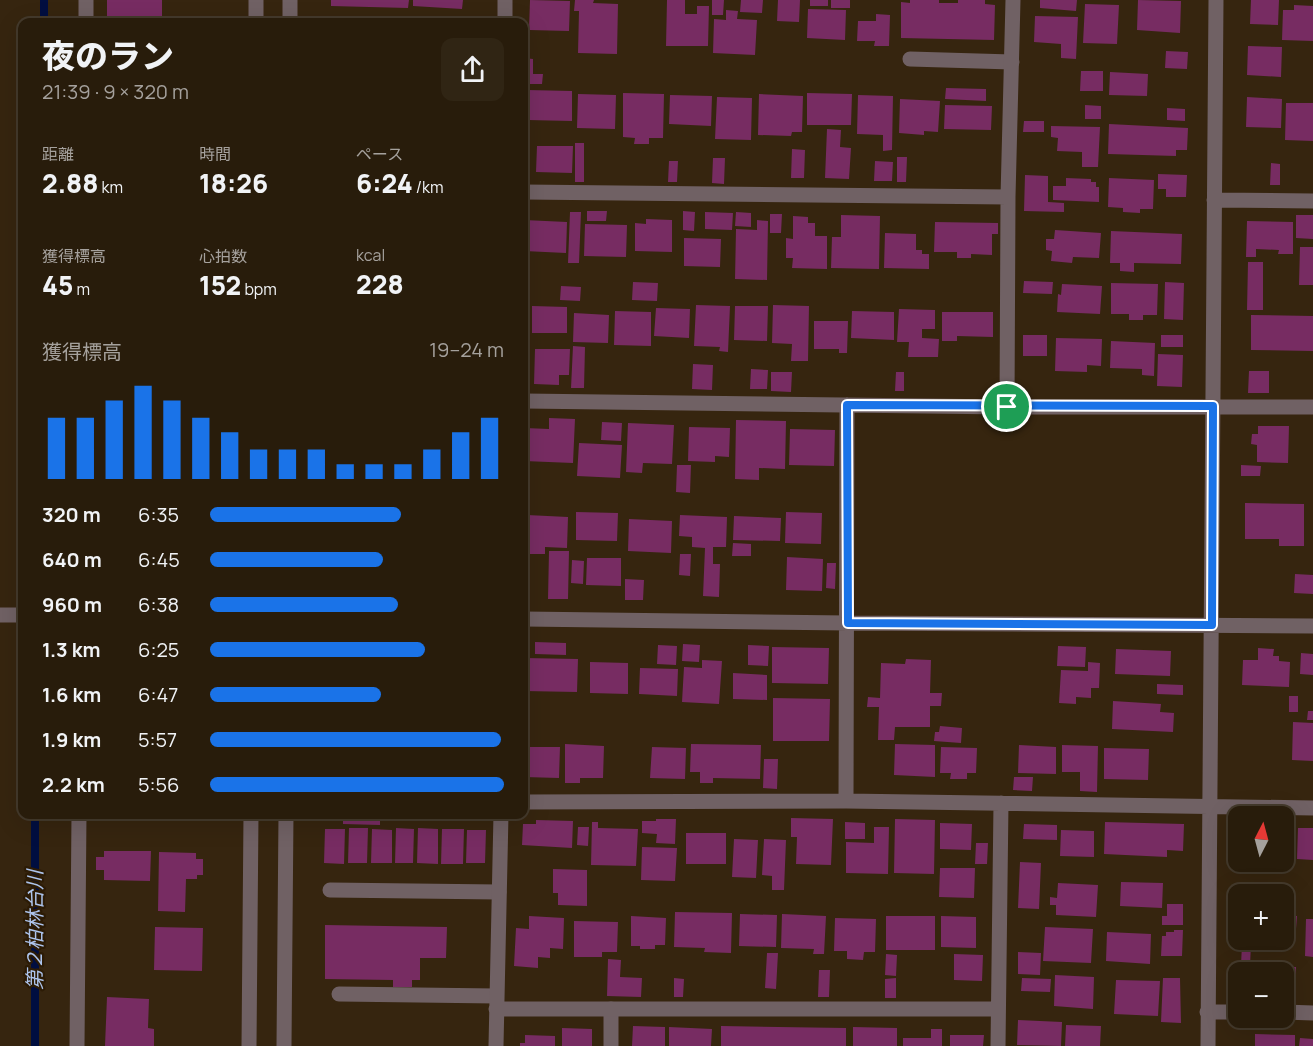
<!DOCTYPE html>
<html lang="ja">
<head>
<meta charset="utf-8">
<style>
	body { margin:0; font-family:Manrope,"Noto Sans JP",sans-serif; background:#302514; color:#f1f3f6; height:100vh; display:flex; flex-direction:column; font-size:22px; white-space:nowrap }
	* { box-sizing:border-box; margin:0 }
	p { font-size:20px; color:#a5a19d }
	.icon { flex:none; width:33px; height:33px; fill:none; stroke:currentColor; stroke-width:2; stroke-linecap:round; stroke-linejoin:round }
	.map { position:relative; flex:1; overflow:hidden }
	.details { position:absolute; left:18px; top:18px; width:510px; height:801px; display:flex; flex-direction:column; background:#281c0b; border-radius:12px; box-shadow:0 6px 24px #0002,0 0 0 2px #443a2c }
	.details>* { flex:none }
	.needle { width:39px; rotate:6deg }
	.controls { position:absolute; left:1228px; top:806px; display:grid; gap:12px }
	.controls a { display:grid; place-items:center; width:66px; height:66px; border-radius:12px; background:#281c0b; box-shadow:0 6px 24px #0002,0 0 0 2px #443a2c; font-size:30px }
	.pin { position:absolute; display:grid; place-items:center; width:51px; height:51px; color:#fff; margin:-26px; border:3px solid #fff; border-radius:50%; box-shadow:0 2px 6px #0007 }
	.round { display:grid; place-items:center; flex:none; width:63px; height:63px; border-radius:12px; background:#302514 }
	.summary { display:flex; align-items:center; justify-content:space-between; height:102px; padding:0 24px }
	h1 { font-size:33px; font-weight:800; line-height:45px }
	.figures { display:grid; grid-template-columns:repeat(3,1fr); gap:9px; height:102px; padding:6px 24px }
	.figures div { display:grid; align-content:center }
	.figures b { font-size:26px; font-weight:800 }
	.figures small { font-size:16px; font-weight:400 }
	.figures p { font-size:16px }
	.chart { height:168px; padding:12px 24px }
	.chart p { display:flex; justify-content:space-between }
	.chart svg { width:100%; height:108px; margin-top:6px; stroke:#1a73e8; stroke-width:6 }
	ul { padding:0 24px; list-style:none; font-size:20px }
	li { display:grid; grid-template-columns:96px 72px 1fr; align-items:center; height:45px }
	li i { height:15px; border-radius:8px; background:#1a73e8 }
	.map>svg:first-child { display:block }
</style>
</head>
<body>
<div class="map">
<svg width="1313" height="1046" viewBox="0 0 1313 1046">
	<rect width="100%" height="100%" fill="#36250f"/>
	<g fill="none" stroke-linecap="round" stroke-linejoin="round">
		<!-- stream -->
		<path stroke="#000e40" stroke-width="8" d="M44,0V22
			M35,814V1046"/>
	</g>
	<!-- building -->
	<path fill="#772c62" d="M107,0H162V22H107Z
		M331,0H409L408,8L331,6Z
		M413,0H463L462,9L413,6Z
		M530,0L570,1L569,31L529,30Z
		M575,0H594L593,3L618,4L617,54L578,53L579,11H574Z
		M667,0H685V14H697V6H709L708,46H666Z
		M712,0H724L723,15H712Z
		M741,0H763L762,13L740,12Z
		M778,0H800L799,22L777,21Z
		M810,0H828V6H810Z
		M831,0H850V8H831Z
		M910,0H939V3H958V0H985V4L995,5L994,40L901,38V2L910,3Z
		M1040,0H1077L1076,11L1040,8Z
		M1138,0L1181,1L1180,33L1137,30Z
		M1251,0H1279L1278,25L1250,24Z
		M1085,4L1119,5L1117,44L1083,43Z
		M1294,5L1313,6V41L1282,40L1283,10H1294Z
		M808,9L846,10L845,40L807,38Z
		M726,10L738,11L737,19L757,20L755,55L713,53L714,19L726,20Z
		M876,14L890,15L889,46H874L875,41H857L858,21H876Z
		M1035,16L1078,17L1076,59L1061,58V44L1034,42Z
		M1248,46L1282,47L1281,77L1247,75Z
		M1166,51L1188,52L1187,69L1165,68Z
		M524,58L533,59V74H543L542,84H524Z
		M1081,71H1103V91H1080Z
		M1110,72L1148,74L1147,96L1109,95Z
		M946,88L986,89V101L945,99Z
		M527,90L572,91V121L527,120V113H524V99H527Z
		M623,93L664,94L663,138H649V144H634L635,138L623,137Z
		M807,93L852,94L851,125H807Z
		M578,94L616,95L615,129L577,128Z
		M759,94L803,96L802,132H792L791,136L758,135Z
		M670,95L712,96L711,126L669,124Z
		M858,95L893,96L892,150L883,151V135L857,134Z
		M717,97L752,98L751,140L715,139Z
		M1247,97L1282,99L1281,128L1246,127Z
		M900,99L940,101L938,132L924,131V135L899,133Z
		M1286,103H1313V141L1285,140Z
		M945,105L992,106L991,130L944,129Z
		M1085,105L1101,106V119H1085Z
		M1167,108L1185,109V121L1167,120Z
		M1024,121H1044V132H1023Z
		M1109,124L1188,128L1187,150H1176V156L1108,154Z
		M1051,126L1100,127L1098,167H1082V152L1057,151L1058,138L1051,137Z
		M827,129L841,130L840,147L851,148L849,179L825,178Z
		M575,143H584V182H575Z
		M537,146H573L572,173L536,172Z
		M792,149L805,150L804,178H791Z
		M897,157H907L906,182H897Z
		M713,158H725L724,184L712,183Z
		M669,161H678L677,182H668Z
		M875,161L893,162L892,181H874Z
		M1271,163L1280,164V185H1270Z
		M1158,174L1187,175L1186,197H1166V189H1158Z
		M1025,175L1048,176V202L1064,203V212L1024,211Z
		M1066,178L1091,179V182H1096V187H1099V202L1053,200V186H1066Z
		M1109,178L1154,180L1153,209H1140V213L1123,212V208L1108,207Z
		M587,211H607L606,221H587Z
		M683,211L695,212L694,231L683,230Z
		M570,212H581L579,263H568Z
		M705,212L733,213L732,230L705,229Z
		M736,212L751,213V227L735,226Z
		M770,214H782L781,233H770Z
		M841,215L880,216L879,269L831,268L832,237H841Z
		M1296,215H1313V239L1296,238Z
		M793,216L808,217V223H815V236H827V269L792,268L793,258H786V238L793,239Z
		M646,219L672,220V252L635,251V223L646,224Z
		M524,220L567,222L566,253L524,251Z
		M757,220L768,221L767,280L735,279L736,229L757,230Z
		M1247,221L1293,222V254H1278L1279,250L1256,249V257H1246Z
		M935,222L998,223V234H992V255L971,254V258H957V252H934Z
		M585,224L627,225L626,257L584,256Z
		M1055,230L1101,233L1099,258L1073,257L1072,263L1051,261L1052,251L1046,250V239H1054Z
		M1111,231L1182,234L1181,264L1134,263V272L1120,271V263H1110Z
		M885,233L916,234V250H922V254H929V269L884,268Z
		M684,238L721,239L720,267L684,266Z
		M1300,247H1313V285H1299Z
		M1248,262H1263V310H1247Z
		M1024,281L1053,282L1052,294L1023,293Z
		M633,282L658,283L657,301L632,300Z
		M1165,282L1184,283L1183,320L1164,319Z
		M1111,283L1158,284L1157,315H1143V320H1129V314H1111Z
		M1062,284L1102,286L1100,314L1057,312L1058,294L1061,295Z
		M561,286L581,287L580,301L560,300Z
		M696,305L730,306L728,352L719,351L720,347L694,346Z
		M773,305L809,306L808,361H791L792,344L772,343Z
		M532,306L567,307V333H532Z
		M735,306H768L767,341L734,340Z
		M656,308L690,309L689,338L654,336Z
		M899,309L935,310V329H922V338L939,339L938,357H908L909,342H897Z
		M615,311L651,312V346L614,345Z
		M852,311L894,312V340L851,338Z
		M942,312H993V337L957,336V341H942Z
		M574,313L609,315L608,343L573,342Z
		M1251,315L1313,316V351L1251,350Z
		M814,321H848L847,353H839V349H814Z
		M1023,335H1047V356H1023Z
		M1161,335H1183V347H1161Z
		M1056,338L1102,339L1101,366L1087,365V372L1055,371Z
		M1111,341L1155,343L1154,376L1142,375V369L1110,368Z
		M573,346L585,347L584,388H571Z
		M535,349H570L569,375H559V385L534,384Z
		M1158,354L1183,355L1182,387L1157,386Z
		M693,364L713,365L712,390L692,389Z
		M751,369L768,370L767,389H750Z
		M1249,371H1269V393H1248Z
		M771,372H792L791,392L771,391Z
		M896,372H904V391H895Z
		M549,418L575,419L573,463L524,461L525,428L549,429Z
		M736,420L786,421L785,469L759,468V480L735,479Z
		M602,422L622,423L621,441L601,440Z
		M628,423L674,425L672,464L643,463L642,473L626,472Z
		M1258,426H1289L1288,463L1257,462V445L1251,444L1252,434H1258Z
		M689,427L730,428L729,457L715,456V462L688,461Z
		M790,429L835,430L834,466L789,465Z
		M579,443L622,445L620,478L577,476Z
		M677,465H691L690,493L676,492Z
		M1241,465L1261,466L1260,476H1241Z
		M1245,503L1304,504V546H1279V539H1245Z
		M576,512L618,513L617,541L576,540Z
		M786,512L822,513L821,544L785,543Z
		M527,515L568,517L567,548L545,547V554H524Z
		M680,515L727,517L726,547H713V564H720L719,597L703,596L705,548L692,547V537L679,536Z
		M734,516L781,518L780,541L733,540Z
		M629,519L672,521L671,553L628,551Z
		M733,543L751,544V556H732Z
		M549,551H569L568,599H548Z
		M680,554H691L690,576L679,575Z
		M787,557L823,559L822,591L786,590Z
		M587,558H621V586L586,585Z
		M572,560L584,561L583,584L571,583Z
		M827,563H836L835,589L826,588Z
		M1295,574L1313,575V594L1294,593Z
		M625,579L644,580L643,600H625Z
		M535,642L566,643V655L535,654Z
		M683,644L700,645L699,662L682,661Z
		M658,645L677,646L676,665L657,664Z
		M748,645L769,646L768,666L748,665Z
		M1058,646L1086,647L1085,667L1057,666Z
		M772,647L829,648L828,684L772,683Z
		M1258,648L1274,649L1273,656H1279V661L1290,662L1289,687L1242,685L1243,660H1258Z
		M1116,649L1171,651L1170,676L1115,674Z
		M1301,653L1313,654V675L1300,674Z
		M524,658L578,659L577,692L524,691Z
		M906,659L931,660L930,693H942L941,706H930V727H895L894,740H878L879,707H867L868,697L880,698L881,663L905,664Z
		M702,660L722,661L719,704L682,702L684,667L702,668Z
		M590,662L628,663V694L590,693Z
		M1088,662L1100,663L1099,688H1091V698L1076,697V704L1059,703L1061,670L1088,671Z
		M640,668L678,669L677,696L639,694Z
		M733,673L767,675V700L733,699Z
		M1157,684L1183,685V695L1157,694Z
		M1289,696H1298V712H1289Z
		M773,698L830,699L829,741H773Z
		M1113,701L1161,704L1160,712L1174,713L1173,732L1112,729Z
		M1308,711H1313V720H1307Z
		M1293,722L1313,723V761L1292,760Z
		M940,726L962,728L961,743L934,741L935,732H939Z
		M565,744L604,746L603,778H580V783H565Z
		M691,744L761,745L760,779L713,778V783H700V772H690Z
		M895,744L935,745V777L894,775Z
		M1019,745L1056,747V774L1018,773Z
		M1062,745L1098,746L1097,792L1080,791V772H1062Z
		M525,747H560L559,778L524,777Z
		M652,747L686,748L685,779L650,778Z
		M941,747L977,748L976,773H967V779H950L951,773H940Z
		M1104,748L1149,749L1148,780L1104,779Z
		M764,759H778L777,789L763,788Z
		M1014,777H1033L1032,791L1013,790Z
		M134,814H196V818L134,817Z
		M343,814H380V825L343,824Z
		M791,818L833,819L831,865L796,864L797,837H791Z
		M656,819H676L675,844L656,843L657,834L642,833V821H656Z
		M895,819L935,820L934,874L894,873Z
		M536,820L573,821L572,848L522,845L523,824H536Z
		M592,822H598V828L638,829L636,866L591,865Z
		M845,822L865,823V839H845Z
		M1105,822L1184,824L1183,851L1167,850V857L1104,854Z
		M940,823L972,824L971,850L940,849Z
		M1024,824L1057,825V840L1023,839Z
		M578,827H589L588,846L577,845Z
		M874,827H889L888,874L846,873V842L874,843Z
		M349,828H368L367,863H348Z
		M396,828L414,829L413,863H395Z
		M418,828L438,829V864L417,863Z
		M1298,828H1313V860L1297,859Z
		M325,829H345L344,864L324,863Z
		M372,829L392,830V863H371Z
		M442,829H464L463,864H441Z
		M467,830H486L485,863H466Z
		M1061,830L1094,831V857L1060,856Z
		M686,833H726V864H686Z
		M734,839L758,840L756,878L732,877Z
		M764,839L786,840L784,890H772V876L762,875Z
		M976,843H988L987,864H975Z
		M642,847L677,848L675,881L641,880Z
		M104,851H151L150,881L104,880V870H96V857H104Z
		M159,852L196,853V859H203V875H197V879H186L185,912L158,911Z
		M1020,862L1041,863L1039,909L1018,908Z
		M940,868H975L974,898L939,897Z
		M553,869L587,870V906L558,905V893H553Z
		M1121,882L1163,883L1162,908L1120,906Z
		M1058,883L1098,885L1096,917L1056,915V905H1050V897L1057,898Z
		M1167,904H1183V925H1162V916H1167Z
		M675,912L732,913L731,953L704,952L705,948L674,947Z
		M740,914L777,915L776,947L739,946Z
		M782,914L826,916L824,954H813L814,949L781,948Z
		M1284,915L1297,916L1295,942L1277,941V939H1284Z
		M529,916L564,918L563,949L550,948V958L538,957V968L514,966L516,928L529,929Z
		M631,916L666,918L665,945H655V949H640V946H631Z
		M886,916H935V950H886Z
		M941,916L976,917V948L941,947Z
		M835,918L876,919L875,952H864L863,960L847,959V951H834Z
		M1306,919H1313V957L1305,956Z
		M574,921L618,922L617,952H602V957H574Z
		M325,925L447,927L446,958H420V980H412V987H393V980L325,979Z
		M155,927L203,928L202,971L154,970Z
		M1045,927L1093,929L1091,963L1043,961Z
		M1174,930H1183L1182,956H1161L1162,936H1166V932H1174Z
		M1107,932L1151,934L1150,964L1106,961Z
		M1238,939H1251V942H1238Z
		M1242,944L1251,945L1250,965H1241Z
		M1018,952L1041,953L1040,975L1018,974Z
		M767,953H778L776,989L765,988Z
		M886,954L897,955L896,976L885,975Z
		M954,954L983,955L982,981L954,980Z
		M608,959L621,960L620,977L642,978L641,997L607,996Z
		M1243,966L1296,967V998H1284V972H1243Z
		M819,970H830L829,997H818Z
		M1055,975L1094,977L1093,1009L1054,1006Z
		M674,978L684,979L683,997H674Z
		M896,978V998H885V979Z
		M1022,978L1051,979L1050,992L1021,991Z
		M1163,978H1180L1181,1023L1161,1022Z
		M1116,980L1160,981L1158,1016L1114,1014Z
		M107,997L149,999L148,1028L154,1029V1046H105Z
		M1018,1020L1062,1022L1061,1046L1017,1045Z
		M1066,1025L1101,1026L1100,1046H1065Z
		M633,1026L665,1027V1046H632Z
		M721,1026L846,1028V1046H721Z
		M669,1027L712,1029L711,1046H669Z
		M853,1027L897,1028V1046H853Z
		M562,1028L592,1029V1046H562Z
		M931,1029H942V1046H903V1038H931Z
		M1255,1034L1295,1035V1046H1255Z
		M525,1035L555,1036V1046H520V1043H525Z
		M950,1035H984L983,1046H950Z
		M1300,1038L1313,1039V1046H1299Z"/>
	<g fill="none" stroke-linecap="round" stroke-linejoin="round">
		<!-- service -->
		<path stroke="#706164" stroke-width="15" d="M910,59L1012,62
			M330,890L499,892
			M339,994L496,996
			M611,1046V1009"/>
		<!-- minor -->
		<path stroke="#706164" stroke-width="15" d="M505,0V22
			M86,22V0
			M256,22V0
			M290,22V0
			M524,192L1008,197
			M1214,200L1313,201
			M524,401L1007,407H1313
			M1007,407L1008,197L1013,0
			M0,615H22
			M524,619L848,623L1313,626
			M846,801L847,405
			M524,802L846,801L1313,808
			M496,1009H998
			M1207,1012H1239
			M1284,1012L1313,1013
			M77,1046L79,814
			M249,1046L251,814
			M284,1046L286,814
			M496,1046L501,814
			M998,1046L1001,803
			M1208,1046L1216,0"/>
	</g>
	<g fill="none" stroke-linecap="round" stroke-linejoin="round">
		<!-- route casing -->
		<g stroke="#fff" stroke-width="12">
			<path id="route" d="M847,405L1213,406L1212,625L848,623Z"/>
		</g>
		<!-- route -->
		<use href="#route" stroke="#1a73e8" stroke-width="8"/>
	</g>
	<g text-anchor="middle" stroke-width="4.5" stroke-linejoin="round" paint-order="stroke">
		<!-- water labels -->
		<g font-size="20" font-style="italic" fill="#adc4ec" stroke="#2c1b05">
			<text transform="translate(35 930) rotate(-90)" y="7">第２柏林台川</text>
		</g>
	</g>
</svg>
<div class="controls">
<a><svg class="needle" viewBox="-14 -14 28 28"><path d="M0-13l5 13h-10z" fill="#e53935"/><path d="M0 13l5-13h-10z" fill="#a5a19d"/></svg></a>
<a>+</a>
<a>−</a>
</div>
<div class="pin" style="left:1007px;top:407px;background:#1e9e55"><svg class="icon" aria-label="arrive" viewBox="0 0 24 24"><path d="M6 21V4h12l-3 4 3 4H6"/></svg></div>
<section class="details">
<div class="summary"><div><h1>夜のラン</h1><p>21:39 · 9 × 320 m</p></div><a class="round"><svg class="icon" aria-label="share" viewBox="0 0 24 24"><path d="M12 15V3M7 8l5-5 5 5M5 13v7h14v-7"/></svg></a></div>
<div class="figures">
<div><p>距離</p><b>2.88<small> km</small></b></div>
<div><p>時間</p><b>18:26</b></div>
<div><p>ペース</p><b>6:24<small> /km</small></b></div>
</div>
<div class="figures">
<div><p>獲得標高</p><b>45<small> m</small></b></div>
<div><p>心拍数</p><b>152<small> bpm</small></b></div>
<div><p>kcal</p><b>228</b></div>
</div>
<div class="chart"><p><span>獲得標高</span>19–24 m</p>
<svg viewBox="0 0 160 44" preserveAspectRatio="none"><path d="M5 44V19M15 44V19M25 44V12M35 44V6M45 44V12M55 44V19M65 44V25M75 44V32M85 44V32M95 44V32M105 44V38M115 44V38M125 44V38M135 44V32M145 44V25M155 44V19"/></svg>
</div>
<ul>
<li><b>320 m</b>6:35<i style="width:65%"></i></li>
<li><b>640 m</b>6:45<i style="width:59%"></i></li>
<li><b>960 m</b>6:38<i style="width:64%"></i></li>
<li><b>1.3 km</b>6:25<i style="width:73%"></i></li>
<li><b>1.6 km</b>6:47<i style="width:58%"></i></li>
<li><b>1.9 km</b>5:57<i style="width:99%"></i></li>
<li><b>2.2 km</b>5:56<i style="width:100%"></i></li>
</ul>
</section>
</div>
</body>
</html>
